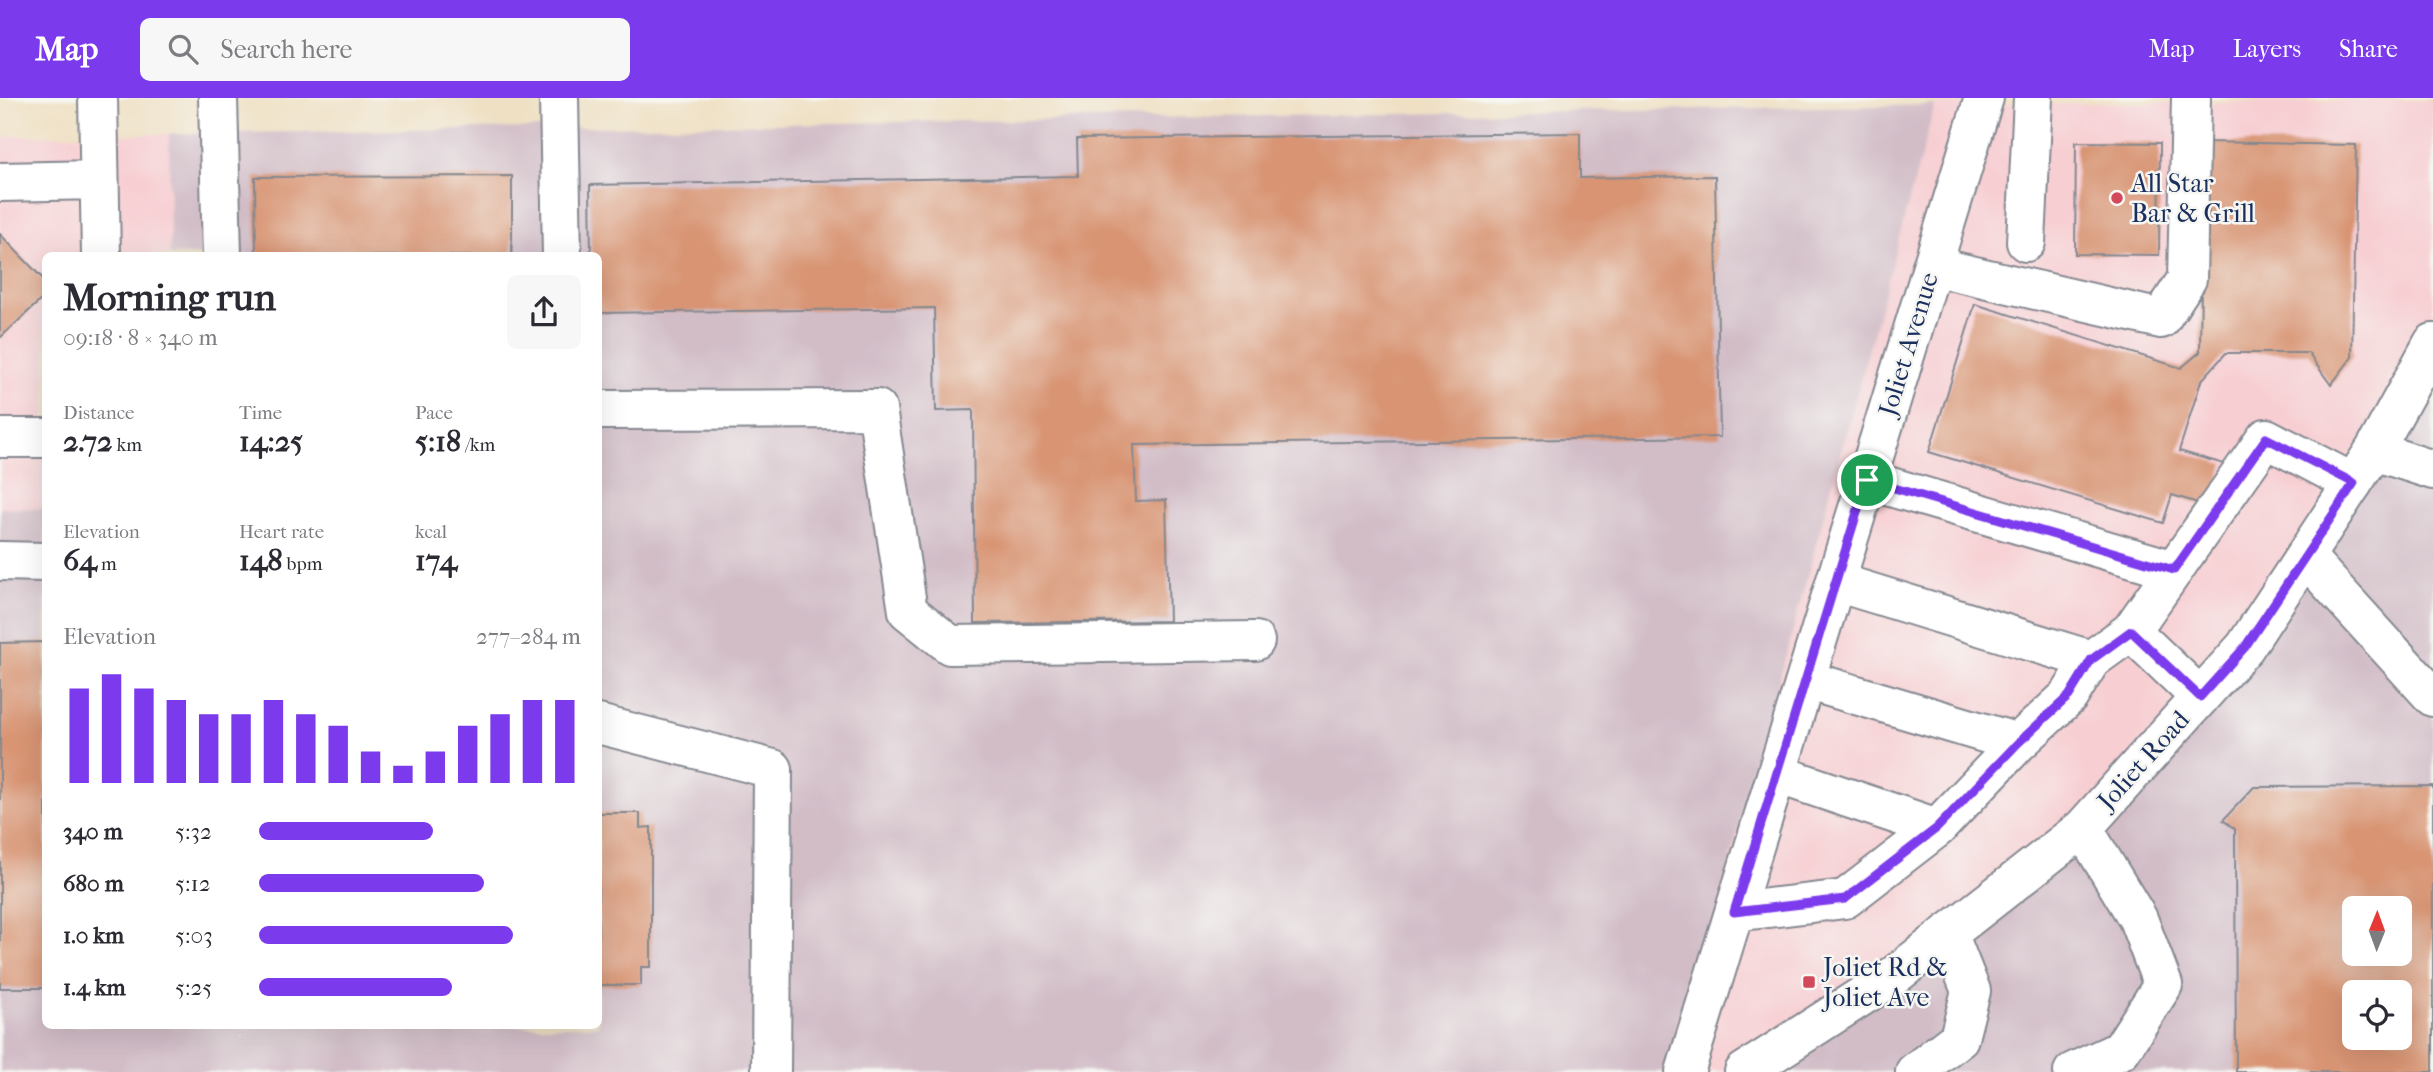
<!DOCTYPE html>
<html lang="en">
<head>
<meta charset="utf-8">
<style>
	body { margin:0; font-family:"IM FELL French Canon",serif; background:#f7f7f7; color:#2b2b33; height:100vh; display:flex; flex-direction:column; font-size:26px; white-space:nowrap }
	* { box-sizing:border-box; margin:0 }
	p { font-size:23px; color:#7c7c81 }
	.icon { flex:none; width:38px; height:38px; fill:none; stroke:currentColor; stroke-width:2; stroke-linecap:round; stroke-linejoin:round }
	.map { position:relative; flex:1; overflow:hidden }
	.sheet { position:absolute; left:42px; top:154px; width:560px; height:777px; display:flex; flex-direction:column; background:#fff; border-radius:10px; box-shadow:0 7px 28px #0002 }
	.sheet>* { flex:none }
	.needle { width:46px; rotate:1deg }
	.controls { position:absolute; left:2342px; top:798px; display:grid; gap:14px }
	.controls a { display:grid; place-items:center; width:70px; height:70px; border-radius:10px; background:#fff; box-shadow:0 7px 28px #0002; font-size:35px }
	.pin { position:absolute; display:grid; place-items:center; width:60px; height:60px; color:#fff; margin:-30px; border:4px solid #fff; border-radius:50%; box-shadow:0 2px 7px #0007 }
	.round { display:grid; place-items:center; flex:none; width:74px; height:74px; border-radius:10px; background:#f7f7f7 }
	.head { display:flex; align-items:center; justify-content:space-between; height:119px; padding:0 21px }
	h1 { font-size:38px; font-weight:800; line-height:52px }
	.figures { display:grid; grid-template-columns:repeat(3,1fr); gap:10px; height:119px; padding:7px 21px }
	.figures div { display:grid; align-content:center }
	.figures b { font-size:30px; font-weight:800 }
	.figures small { font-size:19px; font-weight:400 }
	.figures p { font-size:19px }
	.chart { height:196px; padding:14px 21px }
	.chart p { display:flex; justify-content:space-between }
	.chart svg { width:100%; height:126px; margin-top:7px; stroke:#7c3aed; stroke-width:6 }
	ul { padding:0 21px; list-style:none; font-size:23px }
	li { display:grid; grid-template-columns:112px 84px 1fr; align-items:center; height:52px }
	li i { height:18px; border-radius:9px; background:#7c3aed }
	header { display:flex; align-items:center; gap:42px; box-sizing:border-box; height:98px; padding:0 35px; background:#7c3aed; color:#fff }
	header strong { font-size:33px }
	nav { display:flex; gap:38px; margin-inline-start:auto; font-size:24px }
	.search { width:490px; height:63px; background:#f7f7f7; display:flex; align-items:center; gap:18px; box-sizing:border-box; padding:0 24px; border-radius:10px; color:#7c7c81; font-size:26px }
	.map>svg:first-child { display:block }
</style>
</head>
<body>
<header>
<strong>Map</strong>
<div class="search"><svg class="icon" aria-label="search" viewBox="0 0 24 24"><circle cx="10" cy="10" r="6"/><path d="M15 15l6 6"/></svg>Search here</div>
<nav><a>Map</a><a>Layers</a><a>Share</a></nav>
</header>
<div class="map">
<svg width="2433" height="974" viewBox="0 0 2433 974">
	<rect width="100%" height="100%" fill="#f6f6f2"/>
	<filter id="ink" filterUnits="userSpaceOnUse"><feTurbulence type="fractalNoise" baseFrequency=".0143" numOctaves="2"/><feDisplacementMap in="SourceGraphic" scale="14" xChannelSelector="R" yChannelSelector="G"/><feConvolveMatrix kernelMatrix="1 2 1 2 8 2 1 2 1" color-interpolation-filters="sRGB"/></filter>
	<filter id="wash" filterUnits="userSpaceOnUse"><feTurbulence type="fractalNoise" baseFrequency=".00686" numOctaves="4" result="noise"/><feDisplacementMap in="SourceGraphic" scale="28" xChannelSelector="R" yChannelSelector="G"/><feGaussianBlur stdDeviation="1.57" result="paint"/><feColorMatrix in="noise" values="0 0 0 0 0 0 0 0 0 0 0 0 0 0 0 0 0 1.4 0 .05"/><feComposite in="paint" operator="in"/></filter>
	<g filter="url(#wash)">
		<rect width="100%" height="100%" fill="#efe0c3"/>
		<!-- built -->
		<path fill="#f7cfd3" d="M2433,2V271L2206,613L1767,974H1673L1935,7Z
			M169,36L170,157L46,158L45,411L0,410V38Z"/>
		<!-- industrial -->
		<path fill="#d2bdc7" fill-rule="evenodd" d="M1935,7L1673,974H0V410L45,411L46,928H598V158L170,157L169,36Z
			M2433,271V974H1767L2206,613ZM2354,810H2399V856H2354ZM2354,894H2399V940H2354Z"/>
		<g id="blocks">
			<!-- building -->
			<path fill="#d89473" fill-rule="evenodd" d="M1580,35V80L1715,78L1720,339L1134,347L1136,403L1166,402L1169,523L975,525L973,312L936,313L934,210L598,215V158H591L590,87L1078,78L1077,41Z
				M2076,44L2160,45L2159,157L2075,156Z
				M2203,44L2356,47L2352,259L2331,287L2308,255H2226L2201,283L2179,353L2224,366L2211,409L2172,397L2163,425L1929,354L1975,206L2181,270L2200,254Z
				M512,78V158H256L255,79Z
				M0,136L46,184V197L0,240Z
				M46,544V890H0V545Z
				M2433,688V974H2236L2235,731L2223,722L2254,689ZM2354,810H2399V856H2354ZM2354,894H2399V940H2354Z
				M598,715H640V730L651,729V869H641V887H598Z"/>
		</g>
	</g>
	<g filter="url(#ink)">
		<use href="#blocks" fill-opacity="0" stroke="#858890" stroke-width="2"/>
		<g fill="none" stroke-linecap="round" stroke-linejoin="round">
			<!-- minor casing -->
			<g stroke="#858890" stroke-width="42">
				<path id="minor" d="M98,0L101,158
					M218,0L222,158
					M559,0L562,158
					M0,84L99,82
					M2026,144L2033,0
					M1932,168L2161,221L2187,181L2191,0
					M598,312L877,311L908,513L950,547L1255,543
					M0,340H46
					M2374,353L2433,372
					M1867,382L2174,472
					M2305,458L2433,599
					M0,463L46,464
					M1836,484L2091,562
					M2131,533L2200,599
					M1806,582L2018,645
					M598,626L773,671L771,974
					M1777,676L1937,730
					M1734,814L1845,801L1937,730L2018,645L2069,598L2091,562L2131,533L2266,340L2353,385
					M1685,974L1984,0
					M1915,974L1959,940L1971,893L1948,835
					M2073,974L2121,952L2163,887L2138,821L2083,730"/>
			</g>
			<!-- major casing -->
			<g stroke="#858890" stroke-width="42">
				<path id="major" d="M1744,974L1895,877L2083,730L2245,549L2374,353L2433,245"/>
			</g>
			<!-- minor -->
			<use href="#minor" stroke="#fff" stroke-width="38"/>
			<!-- major -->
			<use href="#major" stroke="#fff" stroke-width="38"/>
		</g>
	</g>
	<g fill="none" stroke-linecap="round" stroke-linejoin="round" filter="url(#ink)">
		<!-- route casing -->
		<g stroke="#fff" stroke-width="14">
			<path id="route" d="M2266,340L2354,385L2245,549L2200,599L2131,533L2091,562L2069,598L2018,645L1937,730L1845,801L1734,814L1867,382L2174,472Z"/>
		</g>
		<!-- route -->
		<use href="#route" stroke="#7c3aed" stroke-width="9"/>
	</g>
	<!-- markers -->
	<g fill="#d1495b" stroke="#f6f6f2" stroke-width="2.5">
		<circle cx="2117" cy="100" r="7"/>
		<rect x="1802" y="877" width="14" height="14" rx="3.5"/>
	</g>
	<g text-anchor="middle" stroke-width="5" stroke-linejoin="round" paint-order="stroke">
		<!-- poi labels -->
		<g font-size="26" fill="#1b2f5e" stroke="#f6f6f2" text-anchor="start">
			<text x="2131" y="94">All Star<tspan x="2131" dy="30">Bar &amp; Grill</tspan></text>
			<text x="1823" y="878">Joliet Rd &amp;<tspan x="1823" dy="30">Joliet Ave</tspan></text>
		</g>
		<!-- street labels -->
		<g font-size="26" fill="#1b2f5e" stroke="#f6f6f2">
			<text transform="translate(1908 246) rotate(-73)" y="9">Joliet Avenue</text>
			<text transform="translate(2143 662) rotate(-48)" y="9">Joliet Road</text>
		</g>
	</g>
</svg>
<div class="controls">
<a><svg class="needle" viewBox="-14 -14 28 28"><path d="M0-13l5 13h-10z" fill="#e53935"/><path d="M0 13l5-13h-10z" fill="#7c7c81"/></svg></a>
<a><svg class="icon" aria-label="locate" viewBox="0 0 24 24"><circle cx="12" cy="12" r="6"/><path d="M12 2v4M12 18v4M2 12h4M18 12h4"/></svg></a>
</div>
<div class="pin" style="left:1867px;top:382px;background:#1e9e55"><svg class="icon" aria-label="arrive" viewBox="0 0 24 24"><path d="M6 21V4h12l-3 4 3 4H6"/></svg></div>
<section class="sheet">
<div class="head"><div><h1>Morning run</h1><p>09:18 · 8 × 340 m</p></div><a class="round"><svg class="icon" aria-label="share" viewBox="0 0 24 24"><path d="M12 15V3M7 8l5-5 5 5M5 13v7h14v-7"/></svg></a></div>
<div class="figures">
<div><p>Distance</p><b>2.72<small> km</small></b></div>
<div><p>Time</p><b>14:25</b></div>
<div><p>Pace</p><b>5:18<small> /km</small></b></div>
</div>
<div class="figures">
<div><p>Elevation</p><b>64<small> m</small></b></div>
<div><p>Heart rate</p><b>148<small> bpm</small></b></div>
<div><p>kcal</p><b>174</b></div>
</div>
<div class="chart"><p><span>Elevation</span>277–284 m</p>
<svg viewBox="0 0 160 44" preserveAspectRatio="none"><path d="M5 44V11M15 44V6M25 44V11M35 44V15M45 44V20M55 44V20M65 44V15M75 44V20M85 44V24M95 44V33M105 44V38M115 44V33M125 44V24M135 44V20M145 44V15M155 44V15"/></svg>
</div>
<ul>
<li><b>340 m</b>5:32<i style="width:54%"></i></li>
<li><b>680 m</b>5:12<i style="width:70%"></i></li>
<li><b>1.0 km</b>5:03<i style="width:79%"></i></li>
<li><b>1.4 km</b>5:25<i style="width:60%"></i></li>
</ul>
</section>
</div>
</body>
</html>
